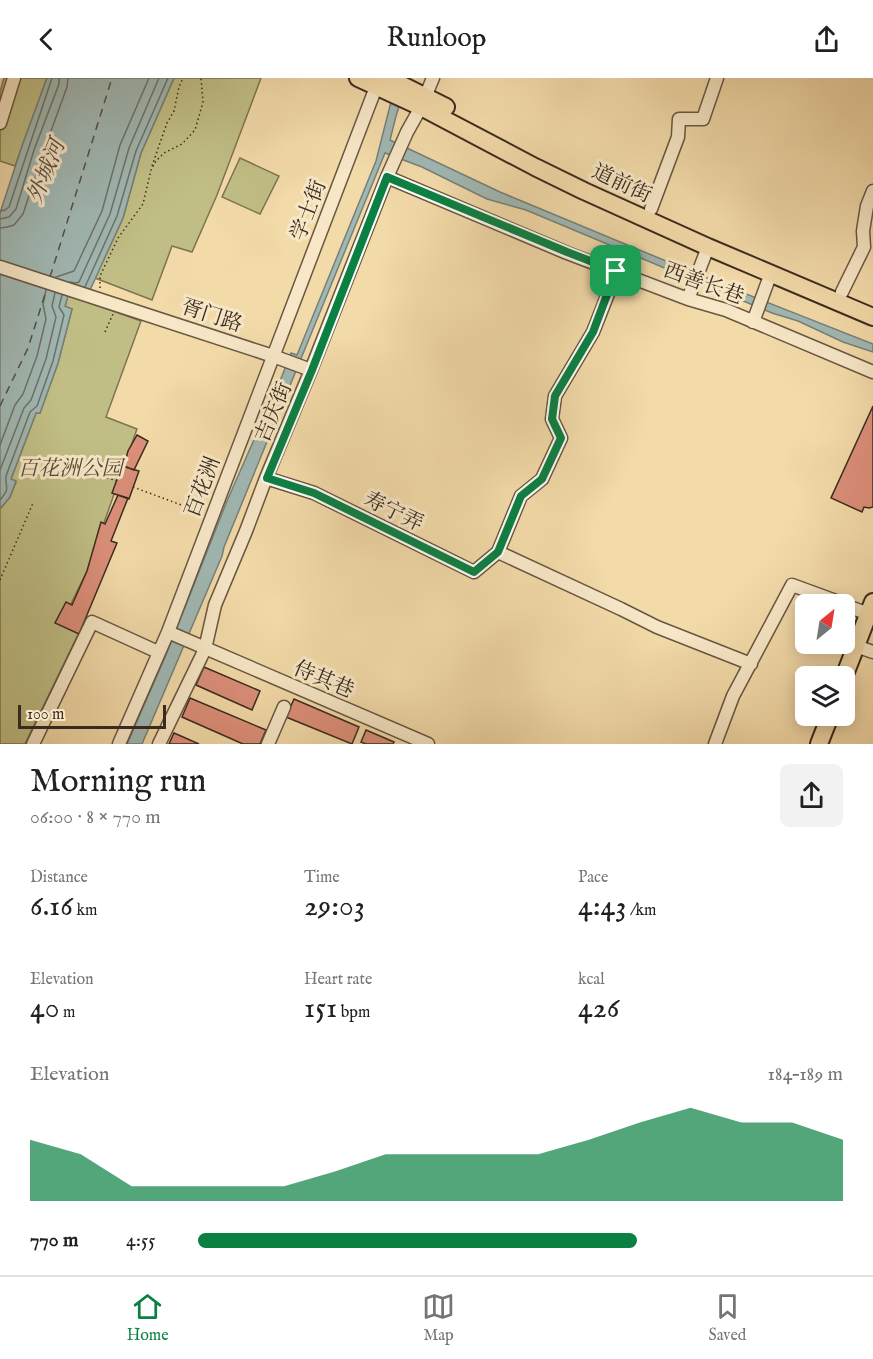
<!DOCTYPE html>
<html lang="en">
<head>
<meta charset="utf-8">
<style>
	body { margin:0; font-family:"IM FELL English","Noto Serif SC",serif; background:#f2f2f2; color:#202124; height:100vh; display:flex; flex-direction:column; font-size:22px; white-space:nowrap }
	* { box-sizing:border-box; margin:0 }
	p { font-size:20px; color:#757577 }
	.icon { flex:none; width:33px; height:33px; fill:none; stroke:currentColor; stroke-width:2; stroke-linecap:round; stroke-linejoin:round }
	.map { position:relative; height:666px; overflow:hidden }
	.details { display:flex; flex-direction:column; background:#fff; flex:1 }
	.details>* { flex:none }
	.needle { width:39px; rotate:30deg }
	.fabs { position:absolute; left:795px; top:516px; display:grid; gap:12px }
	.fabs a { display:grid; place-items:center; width:60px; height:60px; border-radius:9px; background:#fff; box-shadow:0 3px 15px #0003; font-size:30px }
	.scale { position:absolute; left:18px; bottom:15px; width:148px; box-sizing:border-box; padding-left:6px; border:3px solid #3a2b1e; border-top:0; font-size:16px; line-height:21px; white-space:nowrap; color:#3a2b1e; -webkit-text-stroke:4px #f7e7c7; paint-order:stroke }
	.pin { position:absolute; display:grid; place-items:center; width:51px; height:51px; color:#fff; margin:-26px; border-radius:12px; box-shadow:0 3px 9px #0006 }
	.round { display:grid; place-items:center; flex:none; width:63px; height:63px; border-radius:9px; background:#f2f2f2 }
	.overview { display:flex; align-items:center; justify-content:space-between; height:102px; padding:0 30px }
	h1 { font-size:33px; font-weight:600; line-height:45px }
	.stats { display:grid; grid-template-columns:repeat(3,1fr); gap:9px; height:102px; padding:6px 30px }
	.stats div { display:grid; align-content:center }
	.stats b { font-size:30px; font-weight:600 }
	.stats small { font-size:16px; font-weight:400 }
	.stats p { font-size:16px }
	.chart { height:168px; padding:12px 30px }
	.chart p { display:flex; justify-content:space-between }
	.chart svg { width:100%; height:108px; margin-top:6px; fill:#0b8043; opacity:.7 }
	ul { padding:0 30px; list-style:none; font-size:20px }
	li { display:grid; grid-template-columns:96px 72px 1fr; align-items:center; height:45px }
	li i { height:15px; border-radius:8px; background:#0b8043 }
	header { display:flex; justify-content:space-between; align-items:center; height:78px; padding:0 30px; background:#fff; font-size:27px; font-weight:600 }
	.menu { display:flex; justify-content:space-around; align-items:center; height:84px; border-top:2px solid #e0e0e0; background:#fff; font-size:16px; color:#757577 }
	.menu a { display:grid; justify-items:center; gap:3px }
	.menu .active { color:#0b8043 }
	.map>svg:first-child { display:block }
</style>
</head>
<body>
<header><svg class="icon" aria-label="back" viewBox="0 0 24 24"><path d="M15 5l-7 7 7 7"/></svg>Runloop<svg class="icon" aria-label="share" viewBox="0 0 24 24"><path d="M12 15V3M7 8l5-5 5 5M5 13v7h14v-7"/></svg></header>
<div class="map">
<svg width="873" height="666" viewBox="0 0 873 666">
	<rect width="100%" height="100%" fill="#f3daa9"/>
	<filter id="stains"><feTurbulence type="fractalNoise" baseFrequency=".00333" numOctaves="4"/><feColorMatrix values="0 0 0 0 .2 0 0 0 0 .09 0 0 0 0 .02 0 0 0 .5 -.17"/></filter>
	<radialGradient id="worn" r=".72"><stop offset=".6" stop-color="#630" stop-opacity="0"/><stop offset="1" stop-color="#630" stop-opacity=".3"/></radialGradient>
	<!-- green -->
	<path fill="#c0be85" stroke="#7d7452" stroke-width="1.5" d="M4,0H47L15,88L0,83V14Z
		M174,0H261L217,117L192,174L172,168L152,222L95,200L123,140L141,75Z
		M240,80L279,98L260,136L222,119Z
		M68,217L141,243L106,339L137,351L87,493L69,530L86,540L25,666H0V431L10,419L16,404L11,401L36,335H40L58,285L72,231L65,229Z"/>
	<!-- water -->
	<path fill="#a0b8b4" stroke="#778078" stroke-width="1.5" d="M47,0H174L141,75L123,140L90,212L68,218L65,228L72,231L58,285L40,335H36L11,401L16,403L10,419L0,431V135L22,68Z
		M397,0H408L396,38L390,62L500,114L731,210L873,266V274L843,264L798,243L772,235L526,132L487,121L422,89L385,75L224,469L222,478L142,666H127L166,577L227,423L282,298L291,275L297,277L376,83Z"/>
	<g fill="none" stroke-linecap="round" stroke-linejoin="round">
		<!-- shore -->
		<path stroke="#6d7269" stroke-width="1.5" d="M0,133L5,132L9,129L52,0
			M0,141L9,139L16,131L34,72L59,6V0
			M0,150L7,149L14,147L23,136L43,75L67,9L68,0
			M56,199L74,193L102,133L120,67L149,0
			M70,204L76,205L79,204L110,136L129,70L159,0
			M85,209L117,138L136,73L168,0
			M0,367L15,327L23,316L37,278L46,241L43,226L46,212
			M0,392L24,330L31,322L46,281L56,239L52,228L55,215
			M0,422C11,409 5,411 6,398L30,334L37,328L53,283L64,237L59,229L62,217"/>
		<!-- ferry -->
		<path stroke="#544e44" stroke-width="1.5" stroke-dasharray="8 6" stroke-linecap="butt" d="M50,199L112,0
			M0,328L28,270L47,210"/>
	</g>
	<!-- building -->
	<path fill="#dc8f7a" stroke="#3a2b1e" stroke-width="1.5" d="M873,328V429L869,430L864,429L862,434L831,420Z
		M137,357L148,363L134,392L124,388L128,373Z
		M122,388L139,393L129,421L112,415Z
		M118,417L128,420L111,463L117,465L79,556L55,545L66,524L72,527L87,493L101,444L105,446Z
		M204,589L260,613L252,632L196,607Z
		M190,620L266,652L260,666H243L182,639Z
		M294,621L359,649L352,666L286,639Z
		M366,652L394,664L393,666H366L361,664Z
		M174,655L199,666H169Z"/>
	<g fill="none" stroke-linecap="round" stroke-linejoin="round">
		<!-- minor casing -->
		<g stroke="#685741" stroke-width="15">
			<path id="minor" d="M0,45L14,0
				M387,99L567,175L688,221L726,232L873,294
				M651,131L678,59L679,41H703L717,0
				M0,189L273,278L311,292
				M842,214L864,169L863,153L867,128L873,113
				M688,221L708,169
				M753,244L771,195
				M266,400L314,415L474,494L498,474L521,418L542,401L561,360L552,341L555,318L593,254L617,193
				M498,474L621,531L657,549L751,586
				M844,527L869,536
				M168,554L428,666
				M856,568L873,574
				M33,666L92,544L158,574
				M119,666L168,554L376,9L378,0
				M159,666L205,571L215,527L246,453L266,400L311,292L387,99L407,54L421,29L433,0
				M268,666L284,629
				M715,666L733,618L792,507L844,526"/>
		</g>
		<!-- major casing -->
		<g stroke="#3a2b1e" stroke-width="20">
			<path id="major" d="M358,0L421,29L535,89L584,113L708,169L873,239
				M388,0L446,29
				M844,599L873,524
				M819,666L830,638"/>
		</g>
		<!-- path -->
		<path stroke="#3a2b1e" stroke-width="1.5" stroke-dasharray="1.5 3" stroke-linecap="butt" d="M152,88L167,45L174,33L179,9L183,0
			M100,210V198L118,160L143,126L151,92L156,83L164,75L182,66L195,52L203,24L201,0
			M105,254L113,236
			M90,394L117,403
			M133,409L203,435
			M0,502L33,425"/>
		<!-- minor -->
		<use href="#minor" stroke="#f7e7c7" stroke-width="12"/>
		<!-- major -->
		<use href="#major" stroke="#f3daa9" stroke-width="16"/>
	</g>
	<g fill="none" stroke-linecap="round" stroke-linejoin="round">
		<!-- route casing -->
		<g stroke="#fff" stroke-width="12">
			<path id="route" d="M387,99L567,174L616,193L593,254L555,318L552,341L561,360L542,401L521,418L498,474L474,494L314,415L267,400L312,292Z"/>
		</g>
		<!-- route -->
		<use href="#route" stroke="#0b8043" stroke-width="8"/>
	</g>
	<g text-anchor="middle" stroke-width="6" stroke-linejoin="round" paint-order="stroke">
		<!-- street labels -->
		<g font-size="21" fill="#3a2b1e" stroke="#f7e7c7">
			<text transform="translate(622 105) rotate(25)" y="7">道前街</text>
			<text transform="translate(308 132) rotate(-69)" y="7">学士街</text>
			<text transform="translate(704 205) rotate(20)" y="7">西善长巷</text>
			<text transform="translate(212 237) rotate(18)" y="7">胥门路</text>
			<text transform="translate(273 334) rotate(-67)" y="7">吉庆街</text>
			<text transform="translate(202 409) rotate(-69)" y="7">百花洲</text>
			<text transform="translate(394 433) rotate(26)" y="7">寿宁弄</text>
			<text transform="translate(324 601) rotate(23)" y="7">侍其巷</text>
		</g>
		<!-- park labels -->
		<g font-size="21" font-style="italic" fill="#554833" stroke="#f7e7c7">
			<text x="70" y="397">百花洲公园</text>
		</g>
		<!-- water labels -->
		<g font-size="22" font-style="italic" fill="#544e44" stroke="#f7e7c7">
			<text transform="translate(45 93) rotate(-68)" y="8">外城河</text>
		</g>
	</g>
	<rect width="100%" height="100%" filter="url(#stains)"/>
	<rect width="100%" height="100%" fill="url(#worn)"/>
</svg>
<div class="fabs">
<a><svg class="needle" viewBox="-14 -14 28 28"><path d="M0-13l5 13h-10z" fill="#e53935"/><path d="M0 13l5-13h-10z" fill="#757577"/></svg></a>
<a><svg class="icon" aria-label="layers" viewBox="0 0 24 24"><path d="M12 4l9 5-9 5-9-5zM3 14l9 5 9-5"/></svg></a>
</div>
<div class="scale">100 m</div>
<div class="pin" style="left:616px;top:193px;background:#1e9e55"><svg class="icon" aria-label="arrive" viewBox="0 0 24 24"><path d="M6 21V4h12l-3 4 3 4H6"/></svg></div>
</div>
<section class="details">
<div class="overview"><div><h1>Morning run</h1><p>06:00 · 8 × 770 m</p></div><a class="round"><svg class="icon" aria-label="share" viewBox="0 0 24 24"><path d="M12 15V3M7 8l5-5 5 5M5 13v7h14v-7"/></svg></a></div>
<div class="stats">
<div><p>Distance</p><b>6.16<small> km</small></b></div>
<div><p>Time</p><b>29:03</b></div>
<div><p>Pace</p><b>4:43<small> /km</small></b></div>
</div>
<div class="stats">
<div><p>Elevation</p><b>40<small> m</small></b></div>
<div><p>Heart rate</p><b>151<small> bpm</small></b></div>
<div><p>kcal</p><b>426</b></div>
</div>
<div class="chart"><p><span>Elevation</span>184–189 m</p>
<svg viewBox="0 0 160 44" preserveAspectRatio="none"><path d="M0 44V19L10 25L20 38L30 38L40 38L50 38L60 32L70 25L80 25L90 25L100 25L110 19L120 12L130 6L140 12L150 12L160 19V44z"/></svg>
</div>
<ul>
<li><b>770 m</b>4:55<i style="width:68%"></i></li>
</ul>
</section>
<nav class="menu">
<a class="active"><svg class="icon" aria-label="home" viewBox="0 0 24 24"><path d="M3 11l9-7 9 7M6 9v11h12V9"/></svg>Home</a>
<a><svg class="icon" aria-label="map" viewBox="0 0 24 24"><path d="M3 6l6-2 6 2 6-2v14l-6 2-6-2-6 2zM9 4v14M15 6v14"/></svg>Map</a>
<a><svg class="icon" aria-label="saved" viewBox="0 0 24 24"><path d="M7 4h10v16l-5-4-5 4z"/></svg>Saved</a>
</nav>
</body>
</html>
